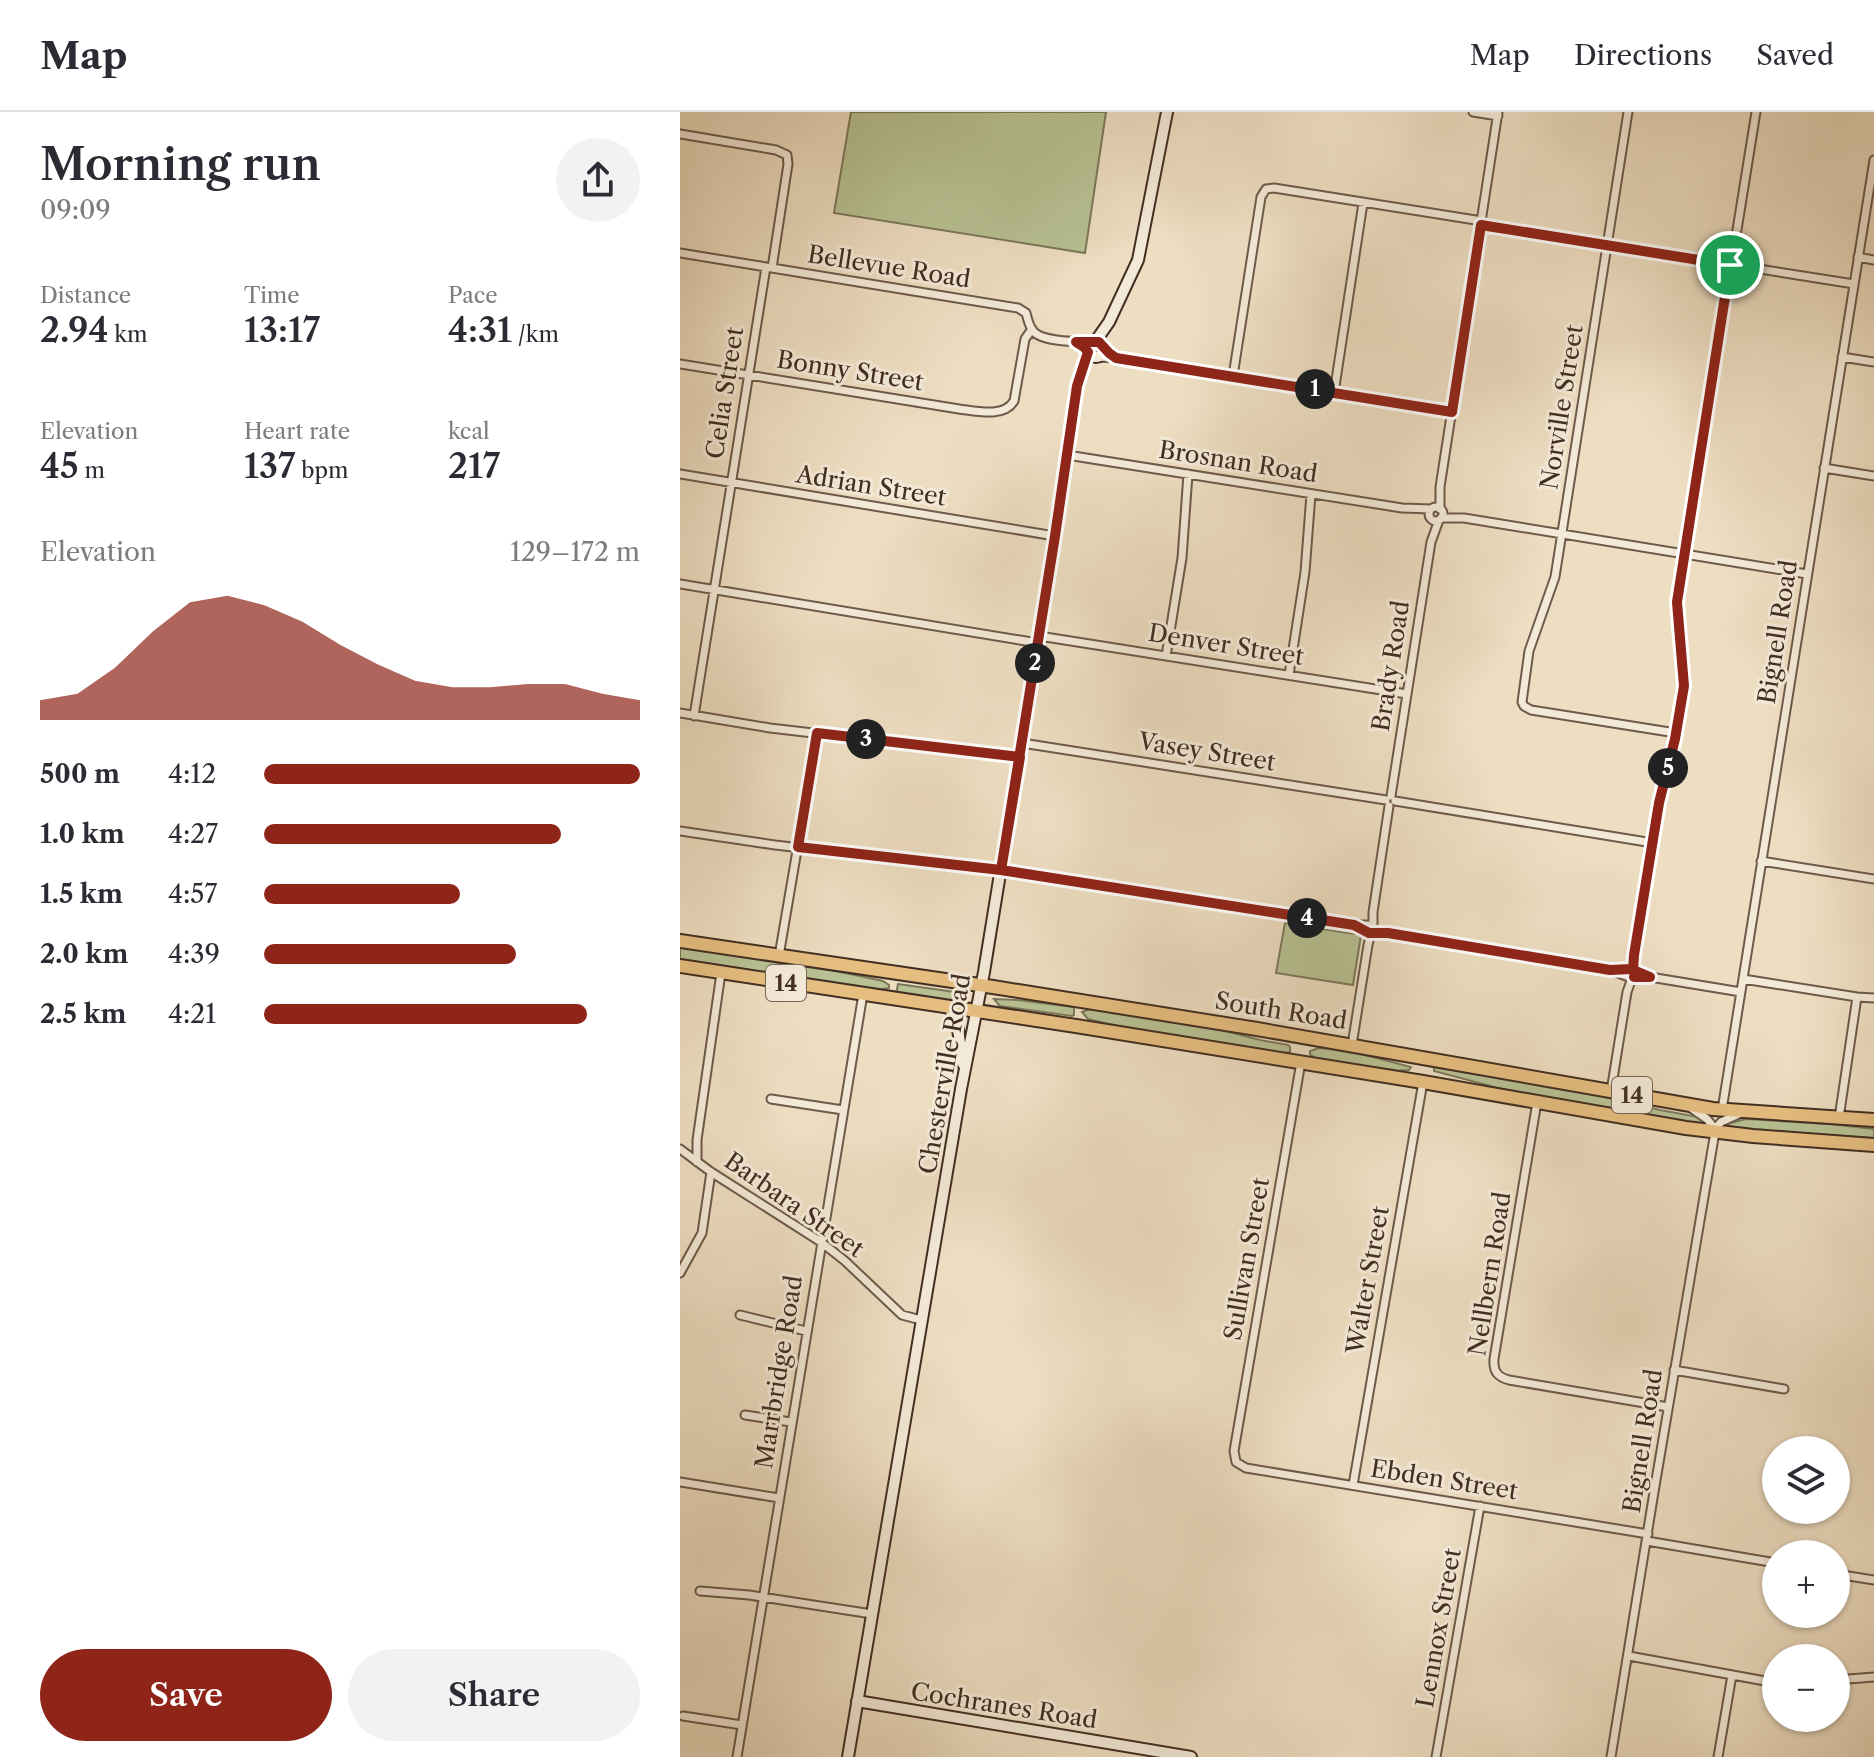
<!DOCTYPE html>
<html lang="en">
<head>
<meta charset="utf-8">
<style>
	body { margin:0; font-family:"Libre Caslon Text",serif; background:#f2f2f3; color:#2b2b33; height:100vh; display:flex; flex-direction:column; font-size:30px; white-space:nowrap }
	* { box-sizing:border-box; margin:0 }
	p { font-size:26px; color:#7c7c81 }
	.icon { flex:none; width:44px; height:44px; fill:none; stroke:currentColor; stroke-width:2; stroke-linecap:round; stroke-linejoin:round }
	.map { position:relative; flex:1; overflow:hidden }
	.panel { display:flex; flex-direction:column; background:#fff; width:680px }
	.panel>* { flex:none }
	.fabs { position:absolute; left:1082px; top:1324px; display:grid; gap:16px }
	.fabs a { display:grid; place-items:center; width:88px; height:88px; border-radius:50%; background:#fff; box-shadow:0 2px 6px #0004; font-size:40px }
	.pin { position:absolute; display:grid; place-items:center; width:68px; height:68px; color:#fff; margin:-34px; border:4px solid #fff; border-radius:50%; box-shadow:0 2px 8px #0007 }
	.km { position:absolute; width:40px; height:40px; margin:-20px; border-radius:50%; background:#222; color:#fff; font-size:22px; line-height:40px; text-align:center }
	.round { display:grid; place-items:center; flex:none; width:84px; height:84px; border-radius:42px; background:#f2f2f3 }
	.overview { display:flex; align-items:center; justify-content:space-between; height:136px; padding:0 40px }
	h1 { font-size:44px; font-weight:600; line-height:60px }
	.figures { display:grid; grid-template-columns:repeat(3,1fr); gap:12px; height:136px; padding:8px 40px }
	.figures div { display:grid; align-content:center }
	.figures b { font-size:34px; font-weight:600 }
	.figures small { font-size:22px; font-weight:400 }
	.figures p { font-size:22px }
	.chart { height:224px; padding:16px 40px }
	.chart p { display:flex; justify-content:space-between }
	.chart svg { width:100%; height:144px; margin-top:8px; fill:#8f2418; opacity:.7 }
	.cta { display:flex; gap:16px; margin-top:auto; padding:16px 40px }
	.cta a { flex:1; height:92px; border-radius:48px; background:#8f2418; color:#fff; font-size:32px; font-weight:600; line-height:92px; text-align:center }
	.cta a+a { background:#f2f2f3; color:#2b2b33 }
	ul { padding:0 40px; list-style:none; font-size:26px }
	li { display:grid; grid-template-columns:128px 96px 1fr; align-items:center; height:60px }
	li i { height:20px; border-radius:10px; background:#8f2418 }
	header { display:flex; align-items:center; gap:48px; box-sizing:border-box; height:112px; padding:0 40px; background:#fff; border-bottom:2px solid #e1e1e2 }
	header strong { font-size:38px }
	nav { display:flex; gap:44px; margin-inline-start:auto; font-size:28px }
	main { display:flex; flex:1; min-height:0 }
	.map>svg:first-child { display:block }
</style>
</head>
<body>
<header>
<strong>Map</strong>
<nav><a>Map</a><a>Directions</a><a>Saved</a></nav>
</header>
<main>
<section class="panel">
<div class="overview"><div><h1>Morning run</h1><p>09:09</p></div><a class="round"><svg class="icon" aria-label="share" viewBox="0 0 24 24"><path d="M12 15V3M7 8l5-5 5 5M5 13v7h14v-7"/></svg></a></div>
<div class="figures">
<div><p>Distance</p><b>2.94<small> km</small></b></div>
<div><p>Time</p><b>13:17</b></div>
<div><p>Pace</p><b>4:31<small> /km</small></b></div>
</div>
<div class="figures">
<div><p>Elevation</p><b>45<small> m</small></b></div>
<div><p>Heart rate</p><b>137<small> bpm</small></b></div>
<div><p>kcal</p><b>217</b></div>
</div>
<div class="chart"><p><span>Elevation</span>129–172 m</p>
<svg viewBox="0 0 160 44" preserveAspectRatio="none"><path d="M0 44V38L10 36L20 28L30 17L40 8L50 6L60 9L70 14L80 21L90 27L100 32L110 34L120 34L130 33L140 33L150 36L160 38V44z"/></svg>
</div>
<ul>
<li><b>500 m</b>4:12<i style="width:100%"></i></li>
<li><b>1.0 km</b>4:27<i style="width:79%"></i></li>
<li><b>1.5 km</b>4:57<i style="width:52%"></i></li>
<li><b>2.0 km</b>4:39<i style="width:67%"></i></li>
<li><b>2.5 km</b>4:21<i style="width:86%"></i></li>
</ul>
<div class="cta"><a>Save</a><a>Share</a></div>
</section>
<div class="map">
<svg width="1194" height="1645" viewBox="0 0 1194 1645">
	<rect width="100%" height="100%" fill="#edddc1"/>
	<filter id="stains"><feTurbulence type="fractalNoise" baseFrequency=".0025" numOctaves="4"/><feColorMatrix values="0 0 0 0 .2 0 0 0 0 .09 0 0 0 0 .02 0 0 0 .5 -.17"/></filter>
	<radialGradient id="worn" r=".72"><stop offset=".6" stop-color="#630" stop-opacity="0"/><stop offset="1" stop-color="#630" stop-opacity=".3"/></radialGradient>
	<!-- green -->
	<path fill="#b7c193" stroke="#7c785a" stroke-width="2" d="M171,0H426L405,141L154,101Z
		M605,811L681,823L673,873L596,861Z
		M0,835L151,858L203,869L209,873V876L199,878L0,847Z
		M218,872L275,880L276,888L263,889L216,882Z
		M314,887L337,888L394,895V903L392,904L320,894Z
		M410,897L534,916L580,928L608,933L610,935V940L601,941L458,919L408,907L402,900Z
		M639,936L662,937L731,955L729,958L714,959L636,947L630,942V939Z
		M760,954L896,978L980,998L1018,1005L1023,1007L1027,1014L818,976L754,959V955Z
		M1066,1007L1150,1012L1194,1017V1026L1043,1016L1047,1012Z"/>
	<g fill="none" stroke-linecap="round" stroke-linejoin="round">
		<!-- street casing -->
		<g stroke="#6d5a4a" stroke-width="11">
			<path id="street" d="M793,0L818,4
				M948,0L875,465L849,539L842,590L844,594L851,598L996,621
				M0,22L96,38L107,43L108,52L92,156
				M801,113L1174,172
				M0,141L338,196L346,201C348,208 349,215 354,220C364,230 398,230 413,230
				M1178,145L1194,148
				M424,236L435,244
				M419,245L436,246L772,300
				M1162,245L1194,250
				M0,252L279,297C296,299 324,306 334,289L345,227L352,217
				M553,264L581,85L586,77L594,76L802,109
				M654,281L683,91
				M387,343L722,396L751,397
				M1144,356L1194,364
				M0,362L375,424
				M749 402a7 7 0 1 1 14 0a7 7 0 1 1-14 0Z
				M760,397V375L818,0
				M761,406H784L1127,462
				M0,472L358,531
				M359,524L727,582
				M486,544L502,446L508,362
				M609,563L625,460L631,382
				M0,601L90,616L340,645
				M14,604L86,155
				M342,631L706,688
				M711,684L751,430L759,408
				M715,689L973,731
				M0,719L95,733L358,763L674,813H688
				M1081,749L1194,767
				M693,814V800L709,694
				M692,821H708L930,858L946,864
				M99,844L137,621
				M953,858L954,843L979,691L995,627L1004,574L997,490L1076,0
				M955,859L970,865L1061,880
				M1063,867L1177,885L1194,886
				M672,933L688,833L691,821
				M621,950L554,1339L556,1350L566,1356L968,1422
				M931,979L947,880L952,866
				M91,987L163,998
				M857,990L814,1247C813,1260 818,1265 829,1268L988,1295
				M1011,996L1027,1007L1035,1017L1041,1010L1061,1001
				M1042,998L1194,48
				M1159,1006L1177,885
				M0,1037L31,1060L141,1130L165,1149L222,1203L241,1208
				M17,1050V1028L41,861
				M0,1161L22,1121L31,1060
				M60,1203L126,1219
				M994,1258L1104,1277
				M65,1303L111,1310
				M0,1370L99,1386
				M673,1373L743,970
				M967,1429L1096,1451
				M1156,1462L1194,1468
				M20,1479L69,1483L192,1502
				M949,1544L1096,1571
				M1156,1568L1194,1565
				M3,1604L62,1613
				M57,1645L183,882
				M756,1645L800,1394
				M931,1645L974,1380L1035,1020
				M1038,1645L1052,1563"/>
		</g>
		<!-- secondary casing -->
		<g stroke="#422e22" stroke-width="14">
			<path id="secondary" d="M408 237a8 8 0 1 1 16 0a8 8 0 1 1-16 0Z
				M415,230L429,210L458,148L487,0
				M270,896L278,917L283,952
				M177,1589L511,1645
				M168,1645L281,977L304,860L375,424L397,274L408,240"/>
		</g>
		<!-- highway casing -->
		<g stroke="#422e22" stroke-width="16">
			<path id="highway" d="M0,829L313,875L577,917L1033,997L1194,1008
				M0,854L396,914L743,970L1006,1016L1073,1024L1194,1033"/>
		</g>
		<!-- street -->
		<use href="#street" stroke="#f3e9d7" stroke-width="7"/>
		<!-- secondary -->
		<use href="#secondary" stroke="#f3e9d7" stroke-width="10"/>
		<!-- highway -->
		<use href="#highway" stroke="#e6be80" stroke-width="12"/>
	</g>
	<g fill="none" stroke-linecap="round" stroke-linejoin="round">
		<!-- route casing -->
		<g stroke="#fff" stroke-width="16">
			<path id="route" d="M1050,153L801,113L772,300L436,246L429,241L419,230H396L404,235L408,240L397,274L375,424L321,758L118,735L137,621L340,645L321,758L674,813L689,821H708L930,858L951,857L970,865H954C956,862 955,860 953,858L954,843L979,691L995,627L1004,574L997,490L1050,153"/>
		</g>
		<!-- route -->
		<use href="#route" stroke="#8f2418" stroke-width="10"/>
	</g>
	<g text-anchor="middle" stroke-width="6" stroke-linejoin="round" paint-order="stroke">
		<!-- shield labels -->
		<g fill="#f3e9d7" stroke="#776658" stroke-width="2">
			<rect x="86" y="853" width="40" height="36" rx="6"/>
			<rect x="932" y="965" width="40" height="36" rx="6"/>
		</g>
		<g font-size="22" font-weight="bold" fill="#422e22">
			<text x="106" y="879">14</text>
			<text x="952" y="991">14</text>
		</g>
		<!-- street labels -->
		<g font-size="24" fill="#422e22" stroke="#f3e9d7">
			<text transform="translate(209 155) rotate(9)" y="8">Bellevue Road</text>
			<text transform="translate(170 259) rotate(9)" y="8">Bonny Street</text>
			<text transform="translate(45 281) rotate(-81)" y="8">Celia Street</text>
			<text transform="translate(882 295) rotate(-81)" y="8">Norville Street</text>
			<text transform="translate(558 350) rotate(9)" y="8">Brosnan Road</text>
			<text transform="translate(191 374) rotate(9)" y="8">Adrian Street</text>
			<text transform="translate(1098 520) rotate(-81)" y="8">Bignell Road</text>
			<text transform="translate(546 533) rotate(9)" y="8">Denver Street</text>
			<text transform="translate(711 554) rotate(-81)" y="8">Brady Road</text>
			<text transform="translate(527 640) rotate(9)" y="8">Vasey Street</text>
			<text transform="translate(601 899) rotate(9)" y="8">South Road</text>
			<text transform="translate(265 962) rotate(-80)" y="8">Chesterville Road</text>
			<text transform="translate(114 1093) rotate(35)" y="8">Barbara Street</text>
			<text transform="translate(567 1147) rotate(-80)" y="8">Sullivan Street</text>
			<text transform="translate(810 1162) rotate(-81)" y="8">Nellbern Road</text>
			<text transform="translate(688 1168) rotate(-80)" y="8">Walter Street</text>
			<text transform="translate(99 1260) rotate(-81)" y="8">Marrbridge Road</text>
			<text transform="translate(963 1329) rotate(-81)" y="8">Bignell Road</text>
			<text transform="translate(764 1368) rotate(9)" y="8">Ebden Street</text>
			<text transform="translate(759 1516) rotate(-80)" y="8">Lennox Street</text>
			<text transform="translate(324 1594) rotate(9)" y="8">Cochranes Road</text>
		</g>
	</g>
	<rect width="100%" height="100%" filter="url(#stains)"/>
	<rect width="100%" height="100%" fill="url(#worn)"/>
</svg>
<div class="fabs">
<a><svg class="icon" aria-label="layers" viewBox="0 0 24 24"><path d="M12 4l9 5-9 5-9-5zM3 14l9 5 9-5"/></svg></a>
<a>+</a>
<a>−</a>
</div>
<div class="pin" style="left:1050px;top:153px;background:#1e9e55"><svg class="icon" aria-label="arrive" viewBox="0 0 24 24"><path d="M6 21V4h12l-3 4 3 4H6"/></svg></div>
<b class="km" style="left:635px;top:277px">1</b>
<b class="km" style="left:355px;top:551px">2</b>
<b class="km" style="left:186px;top:627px">3</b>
<b class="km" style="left:627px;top:806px">4</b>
<b class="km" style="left:988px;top:656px">5</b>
</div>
</main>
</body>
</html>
